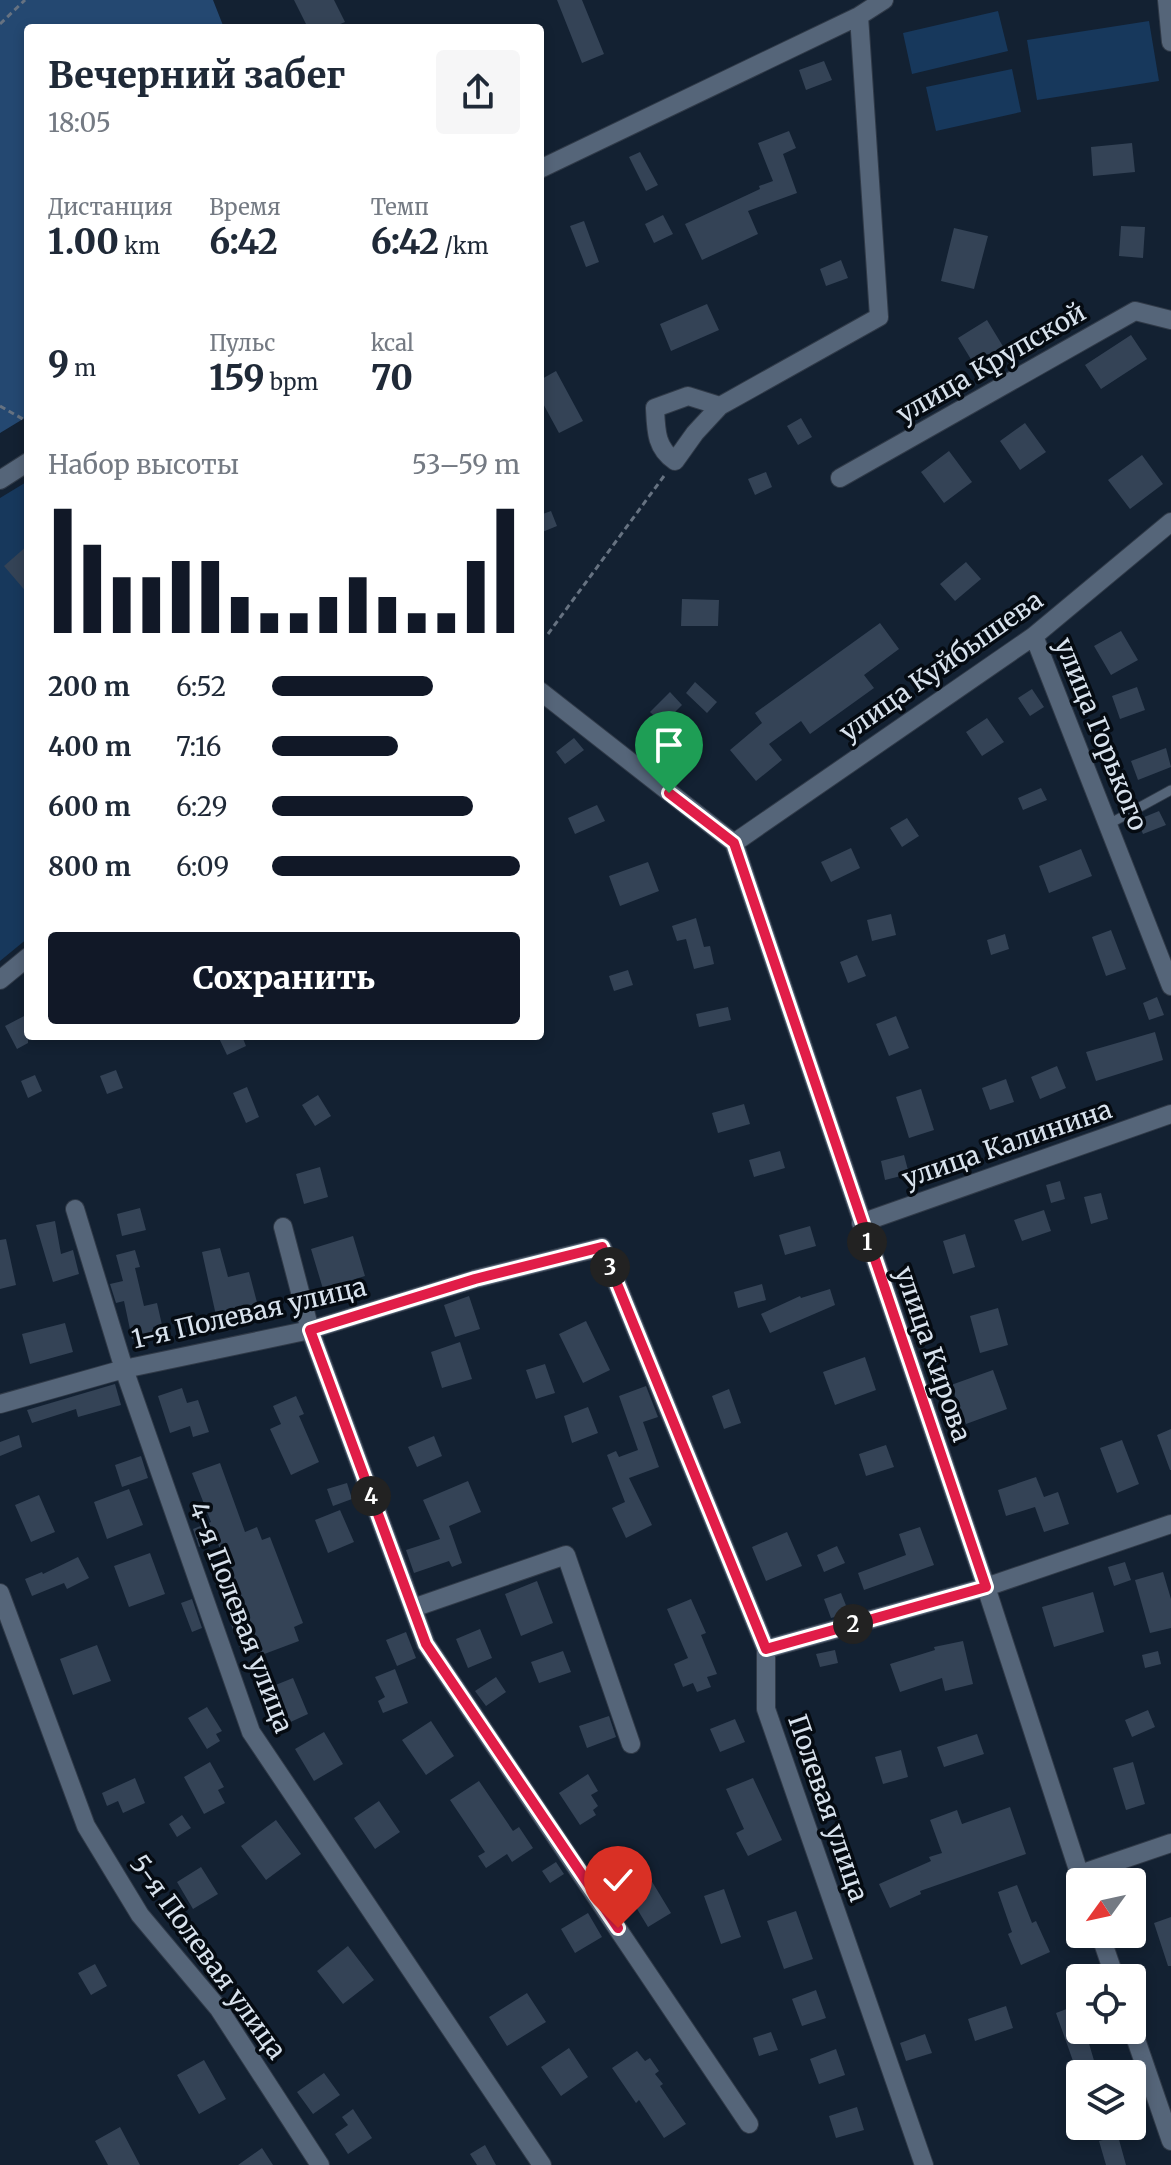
<!DOCTYPE html>
<html lang="ru">
<head>
<meta charset="utf-8">
<style>
	body { margin:0; font-family:Merriweather,serif; background:#f6f6f7; color:#1f2937; height:100vh; display:flex; flex-direction:column; font-size:30px; white-space:nowrap }
	* { box-sizing:border-box; margin:0 }
	p { font-size:26px; color:#747a83 }
	.icon { flex:none; width:44px; height:44px; fill:none; stroke:currentColor; stroke-width:2; stroke-linecap:round; stroke-linejoin:round }
	.map { position:relative; flex:1; overflow:hidden }
	.sheet { position:absolute; left:24px; top:24px; width:520px; height:1016px; display:flex; flex-direction:column; background:#fff; border-radius:8px; box-shadow:0 4px 12px #0003 }
	.sheet>* { flex:none }
	.needle { width:52px; rotate:237deg }
	.controls { position:absolute; left:1066px; top:1868px; display:grid; gap:16px }
	.controls a { display:grid; place-items:center; width:80px; height:80px; border-radius:8px; background:#fff; box-shadow:0 4px 12px #0003; font-size:40px }
	.pin { position:absolute; display:grid; place-items:center; width:68px; height:68px; color:#fff; margin:-82px -34px; border-radius:50% 50% 50% 0; rotate:-45deg; box-shadow:0 0 8px #0007 }
	.pin .icon { rotate:45deg }
	.km { position:absolute; width:40px; height:40px; margin:-20px; border-radius:50%; background:#222; color:#fff; font-size:22px; line-height:40px; text-align:center }
	.round { display:grid; place-items:center; flex:none; width:84px; height:84px; border-radius:8px; background:#f6f6f7 }
	.headline { display:flex; align-items:center; justify-content:space-between; height:136px; padding:0 24px }
	h1 { font-size:36px; font-weight:800; line-height:60px }
	.figures { display:grid; grid-template-columns:repeat(3,1fr); gap:12px; height:136px; padding:8px 24px }
	.figures div { display:grid; align-content:center }
	.figures b { font-size:34px; font-weight:800 }
	.figures small { font-size:22px; font-weight:400 }
	.figures p { font-size:22px }
	.chart { height:224px; padding:16px 24px }
	.chart p { display:flex; justify-content:space-between }
	.chart svg { width:100%; height:144px; margin-top:8px; stroke:#111827; stroke-width:6 }
	.primary-button { display:flex; gap:16px; margin-top:auto; padding:16px 24px }
	.primary-button a { flex:1; height:92px; border-radius:8px; background:#111827; color:#fff; font-size:32px; font-weight:800; line-height:92px; text-align:center }
	ul { padding:0 24px; list-style:none; font-size:26px }
	li { display:grid; grid-template-columns:128px 96px 1fr; align-items:center; height:60px }
	li i { height:20px; border-radius:10px; background:#111827 }
	.map>svg:first-child { display:block }
</style>
</head>
<body>
<div class="map">
<svg width="1171" height="2165" viewBox="0 0 1171 2165">
	<rect width="100%" height="100%" fill="#132132"/>
	<!-- green -->
	<path fill="#17385c" d="M998,11L1008,51L912,74L903,33Z
		M1149,21L1159,81L1037,100L1027,40Z
		M1012,69L1021,112L936,131L926,87Z
		M28,481V938L0,961V498Z"/>
	<!-- forest -->
	<path fill="#244871" d="M0,0H213L224,28H28V416L0,433Z"/>
	<!-- building -->
	<path fill="#344356" d="M294,0H334L345,22L331,28H308Z
		M557,0H582L604,54L582,63Z
		M824,61L832,80L806,90L799,70Z
		M789,131L796,148L783,154L797,193L748,211L758,234L702,260L685,224L760,189L759,186L773,181L758,143Z
		M1132,143L1135,172L1093,176L1091,147Z
		M640,152L658,185L646,191L629,157Z
		M663,215L673,234L654,243L645,224Z
		M584,221L599,262L586,267L570,226Z
		M1121,226L1145,227L1143,258L1119,256Z
		M954,228L988,236L974,289L941,281Z
		M841,260L848,278L826,286L820,269Z
		M707,304L719,330L671,351L660,324Z
		M987,320L1004,348L975,366L958,338Z
		M1131,335L1147,359L1101,389L1085,365Z
		M556,371L583,421L559,433L540,398V380Z
		M801,418L812,437L798,445L787,426Z
		M1025,423L1046,452L1020,470L1000,441Z
		M949,451L972,482L944,503L921,472Z
		M1142,455L1163,484L1130,509L1108,480Z
		M766,472L772,487L755,495L748,479Z
		M551,511L557,526L540,533V515Z
		M28,545V594L4,566Z
		M966,562L981,579L955,601L940,584Z
		M682,599L719,600L718,626H681Z
		M880,623L899,649L864,675L874,688L810,734L801,721L769,744L782,760L756,781L730,750L762,723L755,713Z
		M1121,631L1138,660L1111,675L1094,646Z
		M695,682L717,702L707,713L686,693Z
		M1137,687L1145,710L1120,719L1112,696Z
		M1032,689L1044,707L1030,716L1018,698Z
		M670,692L682,705L663,724L650,712Z
		M987,718L1004,742L982,756L966,732Z
		M574,738L584,750L565,764L556,752Z
		M1166,748L1171,767L1138,780L1131,761Z
		M1041,788L1047,800L1023,810L1018,798Z
		M597,805L605,821L575,834L568,818Z
		M1159,811L1166,825L1143,834L1137,820Z
		M907,818L919,836L902,847L890,828Z
		M851,848L860,868L831,882L821,862Z
		M1081,849L1092,876L1049,893L1039,866Z
		M648,862L659,891L620,906L609,876Z
		M891,914L896,935L872,941L867,920Z
		M696,918L704,947L710,946L714,964L694,969L686,939L677,941L672,926Z
		M1111,930L1126,969L1106,976L1092,937Z
		M1005,934L1009,949L991,955L987,940Z
		M857,955L866,976L848,983L840,962Z
		M628,970L633,985L614,991L609,976Z
		M1157,997L1164,1015L1149,1020L1143,1003Z
		M728,1007L731,1020L699,1027L696,1014Z
		M28,1014V1043L17,1049L5,1026Z
		M896,1016L909,1048L889,1056L876,1024Z
		M1155,1032L1163,1060L1096,1081L1086,1052Z
		M218,1036H242L246,1046L227,1055Z
		M1057,1066L1066,1088L1040,1099L1031,1077Z
		M116,1070L123,1088L107,1094L100,1076Z
		M35,1075L42,1091L28,1098L21,1081Z
		M1006,1079L1014,1102L990,1110L982,1088Z
		M247,1087L259,1117L246,1123L233,1093Z
		M921,1089L934,1130L909,1138L896,1097Z
		M318,1095L331,1116L315,1126L302,1105Z
		M744,1104L750,1124L718,1133L712,1113Z
		M780,1151L785,1168L754,1177L749,1160Z
		M904,1155L909,1174L885,1180L881,1161Z
		M320,1167L328,1197L304,1204L296,1174Z
		M1060,1181L1065,1199L1051,1203L1046,1185Z
		M1101,1193L1108,1219L1091,1224L1084,1197Z
		M140,1208L146,1230L122,1236L117,1214Z
		M1044,1210L1051,1231L1022,1241L1014,1220Z
		M55,1221L61,1254L73,1250L79,1274L53,1282L36,1225Z
		M810,1226L816,1246L785,1255L779,1235Z
		M965,1234L975,1267L953,1274L943,1241Z
		M353,1236L365,1276L323,1289L311,1249Z
		M6,1239L16,1285L0,1289V1240Z
		M220,1248L228,1277L249,1272L259,1310L217,1320L202,1252Z
		M135,1250L140,1267L135,1268L144,1306L157,1303L162,1325L153,1327L155,1334L132,1339L124,1301L116,1303L110,1284L123,1281L116,1255Z
		M762,1284L766,1300L738,1308L734,1292Z
		M830,1289L835,1305L770,1333L761,1314L800,1296L801,1298Z
		M469,1296L480,1329L455,1337L444,1305Z
		M998,1308L1008,1345L980,1353L970,1316Z
		M586,1321L610,1370L583,1383L559,1334Z
		M65,1323L73,1352L30,1364L22,1334Z
		M460,1342L472,1379L442,1388L431,1352Z
		M865,1357L876,1390L835,1405L823,1372Z
		M545,1364L555,1393L536,1399L526,1370Z
		M993,1370L1007,1409L966,1424L951,1385Z
		M115,1384L121,1405L78,1417L76,1409L32,1423L27,1410Z
		M646,1386L658,1417L643,1422L659,1467L629,1478L652,1525L626,1538L612,1508L625,1502L607,1455L616,1451L619,1457L638,1450L619,1396Z
		M182,1388L187,1403L198,1400L209,1432L193,1437L190,1426L170,1433L158,1396Z
		M729,1389L741,1423L724,1429L712,1396Z
		M296,1396L304,1414L299,1416L319,1462L291,1475L270,1429L281,1424L273,1406Z
		M588,1407L598,1433L572,1443L564,1416Z
		M1171,1429V1470H1170L1157,1435Z
		M19,1435L22,1447L0,1456V1442Z
		M434,1436L442,1456L417,1467L408,1447Z
		M1122,1440L1139,1484L1117,1493L1100,1448Z
		M886,1445L894,1467L866,1476L859,1454Z
		M141,1456L148,1478L122,1487L115,1465Z
		M220,1463L245,1532L257,1527L262,1540L270,1537L303,1623L294,1627L299,1641L259,1656L255,1646L241,1651L227,1614L236,1610L232,1599L238,1596L217,1541L199,1547L193,1529L211,1522L192,1473Z
		M1036,1477L1044,1497L1058,1492L1069,1524L1044,1532L1035,1507L1006,1516L998,1490Z
		M468,1481L481,1512L449,1526L462,1563L452,1567L449,1561L414,1573L406,1550L440,1539L423,1500Z
		M347,1483L352,1499L333,1506L327,1489Z
		M129,1489L143,1525L107,1539L94,1502Z
		M39,1495L55,1532L31,1542L15,1505Z
		M340,1510L354,1542L328,1553L315,1520Z
		M920,1527L934,1565L864,1590L858,1573L906,1555L899,1534Z
		M787,1532L802,1566L766,1581L752,1547Z
		M837,1546L845,1563L824,1572L817,1555Z
		M150,1553L165,1594L129,1607L114,1566Z
		M78,1557L89,1578L67,1589L64,1583L32,1596L25,1579L42,1572L43,1574Z
		M1125,1562L1131,1580L1114,1586L1108,1567Z
		M1163,1572L1171,1599V1628L1150,1633L1135,1580Z
		M537,1581L553,1623L521,1636L505,1594Z
		M1093,1592L1104,1632L1054,1647L1042,1607Z
		M841,1593L849,1613L831,1618L824,1599Z
		M192,1599L202,1628L192,1632L181,1603Z
		M691,1599L706,1633L701,1635L717,1674L707,1677L711,1687L697,1692L693,1683L683,1687L674,1664L688,1658L667,1609Z
		M480,1629L492,1658L468,1668L456,1639Z
		M406,1632L416,1658L397,1666L386,1640Z
		M963,1641L973,1684L945,1691L942,1678L900,1692L890,1664L935,1650L934,1647Z
		M97,1645L111,1681L73,1695L60,1659Z
		M835,1650L838,1663L820,1667L816,1654Z
		M563,1651L571,1672L539,1683L531,1662Z
		M1158,1651L1161,1664L1145,1668L1142,1655Z
		M395,1669L408,1703L383,1713L378,1701L385,1697L375,1677Z
		M496,1677L506,1692L486,1706L475,1691Z
		M293,1678L308,1714L284,1725L268,1688Z
		M207,1707L222,1731L216,1734L220,1741L207,1749L188,1718Z
		M1148,1710L1155,1727L1132,1737L1125,1720Z
		M609,1716L616,1737L587,1748L579,1726Z
		M735,1719L745,1742L720,1752L710,1729Z
		M431,1721L454,1756L426,1775L402,1740Z
		M324,1732L343,1764L314,1781L295,1749Z
		M977,1734L984,1754L944,1767L937,1747Z
		M901,1750L908,1777L883,1784L875,1757Z
		M210,1762L224,1787L218,1790L225,1803L204,1814L184,1777Z
		M1133,1762L1145,1804L1126,1810L1113,1768Z
		M588,1774L598,1791L591,1795L598,1806L593,1810L596,1815L580,1825L559,1793Z
		M135,1778L145,1803L123,1813L118,1801L107,1806L102,1793Z
		M753,1778L782,1840L748,1856L736,1833L744,1829L726,1789Z
		M479,1781L513,1831L519,1827L533,1848L512,1862L507,1854L486,1868L478,1856L485,1852L450,1800Z
		M379,1801L400,1832L375,1849L354,1818Z
		M1010,1807L1026,1854L920,1891L921,1894L890,1908L879,1884L931,1861L929,1857L942,1853L930,1820L957,1810L962,1824Z
		M182,1815L191,1828L177,1837L169,1824Z
		M276,1820L301,1854L266,1880L241,1846Z
		M556,1862L564,1874L550,1883L542,1871Z
		M201,1867L218,1894L193,1909L177,1882Z
		M651,1880L671,1913L648,1927L628,1894Z
		M1017,1885L1032,1923L1036,1921L1050,1952L1021,1965L1008,1934L1012,1932L998,1892Z
		M724,1889L741,1937L721,1944L704,1896Z
		M796,1911L813,1959L784,1969L767,1921Z
		M588,1913L602,1937L575,1953L561,1929Z
		M1171,1917V1966H1168L1154,1923Z
		M348,1946L374,1980L343,2004L317,1971Z
		M95,1964L107,1986L91,1995L78,1973Z
		M816,1990L826,2018L802,2026L792,1999Z
		M527,1993L546,2022L507,2046L489,2017Z
		M1080,2004V2030H1085L1098,2074H1080V2099L1076,2100L1066,2063L1073,2061L1056,2013Z
		M1006,2006L1013,2028L975,2041L968,2019Z
		M771,2032L778,2050L759,2056L753,2038Z
		M925,2034L932,2053L906,2061L900,2043Z
		M569,2048L588,2077L561,2096L541,2067Z
		M836,2049L845,2075L819,2084L810,2059Z
		M637,2051L645,2061L650,2058L659,2071L655,2074L663,2084L660,2086L686,2124L664,2138L639,2100L636,2103L612,2068Z
		M204,2060L226,2099L199,2114L177,2075Z
		M324,2073L340,2095L313,2114L297,2092Z
		M857,2107L864,2130L836,2138L829,2116Z
		M353,2109L372,2138L348,2154L335,2134L348,2125L342,2117Z
		M120,2127L140,2165H108L95,2141Z
		M1118,2136L1126,2165H1106L1099,2141Z
		M485,2145L496,2165H477L470,2154Z
		M262,2148L273,2165H238Z"/>
	<g fill="none" stroke-linecap="round" stroke-linejoin="round">
		<!-- lane casing -->
		<g stroke="#303a48" stroke-width="11">
			<path id="lane" d="M1109,824L1171,790"/>
		</g>
		<!-- street casing -->
		<g stroke="#303a48" stroke-width="20">
			<path id="street" d="M1167,0L1171,42
				M540,169L859,16L884,0
				M720,406L695,433L675,461C656,448 656,431 655,408L688,396L720,406L879,317L859,16
				M840,478L1135,311L1171,320
				M0,480L28,462
				M1034,636L1171,986
				M540,691L734,843
				M734,843L986,1587L1082,1882
				M734,843L1034,636L1171,522
				M0,980L28,957
				M75,1209L124,1369L251,1732L542,2165
				M861,1223L1171,1114
				M283,1227L310,1330L426,1644L749,2124
				M0,1404L124,1369L310,1330L475,1279L602,1247L766,1649V1709L924,2165
				M0,1593L86,1826L140,1915L219,2009L320,2165
				M413,1608L566,1555L631,1744
				M766,1649L986,1587L1171,1524
				M1080,1874L1171,1843
				M1100,1934L1115,1978
				M1132,2028L1171,2141"/>
		</g>
		<!-- path -->
		<path stroke="#667281" stroke-width="3" stroke-dasharray="6 4" stroke-linecap="butt" d="M0,24L25,0
			M0,406L28,422
			M548,634L664,476"/>
		<!-- lane -->
		<use href="#lane" stroke="#556579" stroke-width="9"/>
		<!-- street -->
		<use href="#street" stroke="#556579" stroke-width="18"/>
	</g>
	<g fill="none" stroke-linecap="round" stroke-linejoin="round">
		<!-- route casing -->
		<g stroke="#fff" stroke-width="16">
			<path id="route" d="M618,1928L426,1644L310,1330L475,1279L602,1247L766,1649L986,1587L734,843L669,793"/>
		</g>
		<!-- route -->
		<use href="#route" stroke="#e11d48" stroke-width="10"/>
	</g>
	<g text-anchor="middle" stroke-width="7" stroke-linejoin="round" paint-order="stroke">
		<!-- street labels -->
		<g font-size="26" fill="#d8e2ed" stroke="#050b12">
			<text transform="translate(991 363) rotate(-30)" y="9">улица Крупской</text>
			<text transform="translate(941 666) rotate(-35)" y="9">улица Куйбышева</text>
			<text transform="translate(1101 734) rotate(68)" y="9">улица Горького</text>
			<text transform="translate(1007 1144) rotate(-19)" y="9">улица Калинина</text>
			<text transform="translate(249 1313) rotate(-13)" y="9">1-я Полевая улица</text>
			<text transform="translate(933 1354) rotate(71)" y="9">улица Кирова</text>
			<text transform="translate(241 1617) rotate(69)" y="9">4-я Полевая улица</text>
			<text transform="translate(828 1808) rotate(71)" y="9">Полевая улица</text>
			<text transform="translate(208 1957) rotate(54)" y="9">5-я Полевая улица</text>
		</g>
	</g>
</svg>
<div class="controls">
<a><svg class="needle" viewBox="-14 -14 28 28"><path d="M0-13l5 13h-10z" fill="#e53935"/><path d="M0 13l5-13h-10z" fill="#747a83"/></svg></a>
<a><svg class="icon" aria-label="locate" viewBox="0 0 24 24"><circle cx="12" cy="12" r="6"/><path d="M12 2v4M12 18v4M2 12h4M18 12h4"/></svg></a>
<a><svg class="icon" aria-label="layers" viewBox="0 0 24 24"><path d="M12 4l9 5-9 5-9-5zM3 14l9 5 9-5"/></svg></a>
</div>
<div class="pin" style="left:669px;top:793px;background:#1e9e55"><svg class="icon" aria-label="arrive" viewBox="0 0 24 24"><path d="M6 21V4h12l-3 4 3 4H6"/></svg></div>
<div class="pin" style="left:618px;top:1928px;background:#d93025"><svg class="icon" aria-label="check" viewBox="0 0 24 24"><path d="M5 12l5 5 9-10"/></svg></div>
<b class="km" style="left:867px;top:1242px">1</b>
<b class="km" style="left:853px;top:1624px">2</b>
<b class="km" style="left:610px;top:1267px">3</b>
<b class="km" style="left:371px;top:1496px">4</b>
<section class="sheet">
<div class="headline"><div><h1>Вечерний забег</h1><p>18:05</p></div><a class="round"><svg class="icon" aria-label="share" viewBox="0 0 24 24"><path d="M12 15V3M7 8l5-5 5 5M5 13v7h14v-7"/></svg></a></div>
<div class="figures">
<div><p>Дистанция</p><b>1.00<small> km</small></b></div>
<div><p>Время</p><b>6:42</b></div>
<div><p>Темп</p><b>6:42<small> /km</small></b></div>
</div>
<div class="figures">
<div><b>9<small> m</small></b></div>
<div><p>Пульс</p><b>159<small> bpm</small></b></div>
<div><p>kcal</p><b>70</b></div>
</div>
<div class="chart"><p><span>Набор высоты</span>53–59 m</p>
<svg viewBox="0 0 160 44" preserveAspectRatio="none"><path d="M5 44V6M15 44V17M25 44V27M35 44V27M45 44V22M55 44V22M65 44V33M75 44V38M85 44V38M95 44V33M105 44V27M115 44V33M125 44V38M135 44V38M145 44V22M155 44V6"/></svg>
</div>
<ul>
<li><b>200 m</b>6:52<i style="width:65%"></i></li>
<li><b>400 m</b>7:16<i style="width:51%"></i></li>
<li><b>600 m</b>6:29<i style="width:81%"></i></li>
<li><b>800 m</b>6:09<i style="width:100%"></i></li>
</ul>
<div class="primary-button"><a>Сохранить</a></div>
</section>
</div>
</body>
</html>
